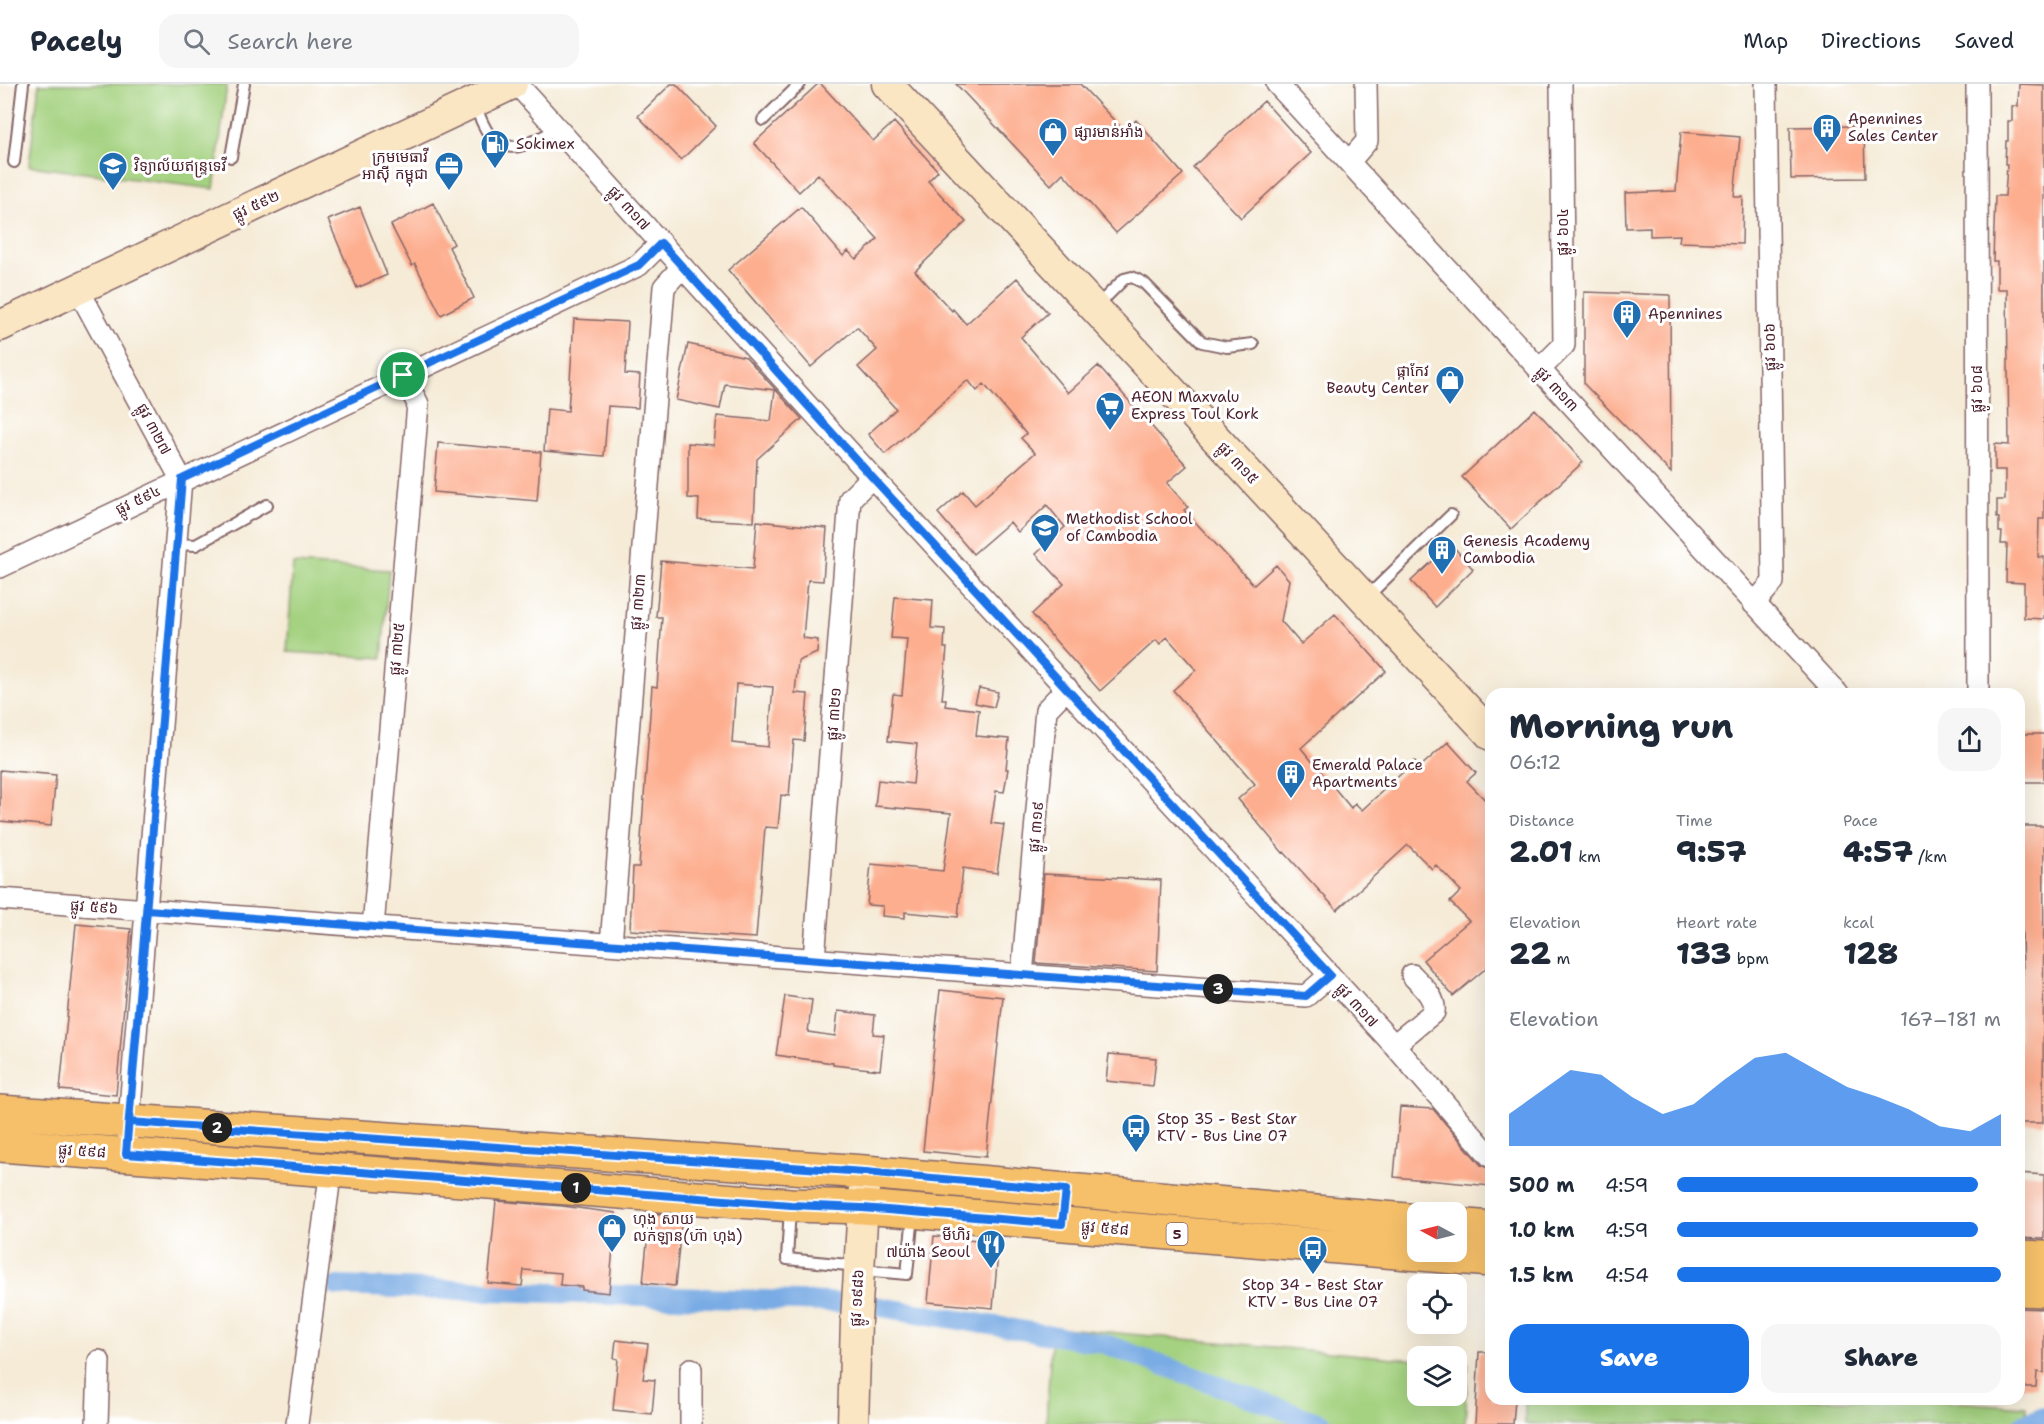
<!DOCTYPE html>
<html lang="en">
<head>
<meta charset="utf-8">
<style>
	body { margin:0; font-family:"Shantell Sans","Noto Sans Khmer",sans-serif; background:#f6f6f7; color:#1f2937; height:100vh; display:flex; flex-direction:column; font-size:22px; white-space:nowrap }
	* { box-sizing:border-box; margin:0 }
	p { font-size:20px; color:#747a83 }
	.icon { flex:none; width:33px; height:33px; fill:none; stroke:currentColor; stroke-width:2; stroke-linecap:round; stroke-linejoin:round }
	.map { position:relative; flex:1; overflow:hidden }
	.panel { position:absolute; left:1485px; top:604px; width:540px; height:717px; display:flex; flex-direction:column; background:#fff; border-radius:18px; box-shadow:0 6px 24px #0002 }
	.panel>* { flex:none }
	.needle { width:39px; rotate:277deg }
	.controls { position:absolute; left:1407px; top:1118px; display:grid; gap:12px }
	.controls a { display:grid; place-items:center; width:60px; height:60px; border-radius:12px; background:#fff; box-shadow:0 6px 24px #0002; font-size:30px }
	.pin { position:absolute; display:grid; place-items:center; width:51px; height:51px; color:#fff; margin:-26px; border:3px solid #fff; border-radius:50%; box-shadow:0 2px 6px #0007 }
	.km { position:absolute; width:30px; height:30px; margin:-15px; border-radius:50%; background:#222; color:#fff; font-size:16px; line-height:30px; text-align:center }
	.round { display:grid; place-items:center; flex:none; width:63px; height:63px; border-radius:18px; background:#f6f6f7 }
	.summary { display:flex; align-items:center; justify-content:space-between; height:102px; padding:0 24px }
	h1 { font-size:33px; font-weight:800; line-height:45px }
	.figures { display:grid; grid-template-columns:repeat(3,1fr); gap:9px; height:102px; padding:6px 24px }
	.figures div { display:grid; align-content:center }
	.figures b { font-size:30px; font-weight:800 }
	.figures small { font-size:16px; font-weight:400 }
	.figures p { font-size:16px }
	.chart { height:168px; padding:12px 24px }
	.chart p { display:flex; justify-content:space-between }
	.chart svg { width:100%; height:108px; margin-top:6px; fill:#1a73e8; opacity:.7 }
	.cta { display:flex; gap:12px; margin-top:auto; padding:12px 24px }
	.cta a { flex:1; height:69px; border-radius:18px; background:#1a73e8; color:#fff; font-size:24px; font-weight:800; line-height:69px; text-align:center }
	.cta a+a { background:#f6f6f7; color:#1f2937 }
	ul { padding:0 24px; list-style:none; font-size:20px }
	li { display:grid; grid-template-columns:96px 72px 1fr; align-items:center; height:45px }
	li i { height:15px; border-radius:8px; background:#1a73e8 }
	header { display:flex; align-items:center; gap:36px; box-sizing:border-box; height:84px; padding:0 30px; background:#fff; border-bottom:2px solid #e0e1e3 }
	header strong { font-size:28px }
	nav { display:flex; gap:33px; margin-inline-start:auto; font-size:21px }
	.search { width:420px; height:54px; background:#f6f6f7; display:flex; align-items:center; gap:15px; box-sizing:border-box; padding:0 21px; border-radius:18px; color:#747a83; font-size:22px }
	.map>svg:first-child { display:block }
</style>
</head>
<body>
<header>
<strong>Pacely</strong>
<div class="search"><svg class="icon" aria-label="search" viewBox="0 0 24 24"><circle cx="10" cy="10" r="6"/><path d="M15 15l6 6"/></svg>Search here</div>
<nav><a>Map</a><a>Directions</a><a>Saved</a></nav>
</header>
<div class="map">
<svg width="2044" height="1340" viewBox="0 0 2044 1340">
	<rect width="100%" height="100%" fill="#fff"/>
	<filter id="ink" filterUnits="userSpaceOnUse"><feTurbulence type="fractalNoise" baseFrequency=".0167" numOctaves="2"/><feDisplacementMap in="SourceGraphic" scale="12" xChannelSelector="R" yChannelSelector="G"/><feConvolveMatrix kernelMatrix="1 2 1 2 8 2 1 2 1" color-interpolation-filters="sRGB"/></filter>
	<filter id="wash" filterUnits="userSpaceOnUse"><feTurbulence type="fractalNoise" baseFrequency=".008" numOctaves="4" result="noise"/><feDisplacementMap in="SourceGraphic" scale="24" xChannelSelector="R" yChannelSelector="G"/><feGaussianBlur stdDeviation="1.35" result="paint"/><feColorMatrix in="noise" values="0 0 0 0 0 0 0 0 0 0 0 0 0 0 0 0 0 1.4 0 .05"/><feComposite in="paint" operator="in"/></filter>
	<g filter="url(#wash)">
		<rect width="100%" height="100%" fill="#f5ebd7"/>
		<!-- green -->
		<path fill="#a4d280" stroke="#777856" stroke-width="1.5" d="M39,0H227L214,105L29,82Z
			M293,480L389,486L382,574L287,568Z
			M1052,1243L1417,1276L1418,1311H1456L1457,1279L1468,1280L1465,1340H1046Z
			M1525,1316H1926L2026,1323V1340H1525Z"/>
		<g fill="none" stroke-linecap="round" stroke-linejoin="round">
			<!-- canal -->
			<path stroke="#79abe4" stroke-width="20" d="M337,1202L856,1219L1105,1260L1322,1340
				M2023,1340L2044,1332"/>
		</g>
		<g id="blocks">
			<!-- building -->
			<path fill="#fdae8f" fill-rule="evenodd" d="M671,0H676L716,42L681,76L638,32Z
				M818,0H821L873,57L894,38L938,87L928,97L966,138L915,187L952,227L953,225L966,240L1017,194L1048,229L1021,253L1068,309L1098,282L1187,382L1167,399L1188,423L1184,426L1254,501L1276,481L1289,496L1281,537L1301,560L1335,530L1386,587L1301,664L1351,724L1355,719L1362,726L1415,677L1420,683L1448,658L1476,689L1467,697L1491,722V880L1453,912L1423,876L1469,837L1450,818L1461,807L1436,781L1432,785L1408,761L1337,826L1284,768L1283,769L1238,715L1255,700L1173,606L1196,586L1167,553L1160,560L1156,556L1100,607L1032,530L1064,500L1036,470L1065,443L1047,421L1018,448L1010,438L973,470L938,429L963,407L975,421L1035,369L1021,354L1026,350L984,300L977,307L968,296L885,370L868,350L896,325L858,283L877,266L857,243L811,283L728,186L801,123L843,172L848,167L856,175L878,155L818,90L799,108L754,59Z
				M956,0H1080L1124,47L1136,36L1183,90L1116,149L1063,89L1051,101Z
				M2019,0L2044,1V435H2039L2038,473H2044V535L2024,534V499L2006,498L2007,460H2001L2002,448H1999V434H1997V416H2005V386H1995V360L2009,361L2007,205H1997V177H1993L1995,112H2005L2007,80H2005L2006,57H2008V37H2012V22H2018Z
				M1264,17L1311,69L1241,134L1193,83Z
				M1864,42L1865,94L1791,95L1790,43Z
				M1681,48L1740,53L1734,113H1743L1742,160L1679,158L1680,151L1650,152V143L1626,144L1625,109L1676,107Z
				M433,119L454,160L449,163L474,214L441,231L415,180L412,182L391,141Z
				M360,123L387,191L357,204L328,136Z
				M1584,208L1670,211L1671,389L1584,300Z
				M574,235L628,238L625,290L640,291L638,324L608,322L604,372L544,367L547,325L568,327Z
				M688,260L746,273L802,335L757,375L754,438L698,435L699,415L688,414V359L714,361L717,332L771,337L775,306L725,300L720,325L676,316Z
				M1535,325L1583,378L1511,445L1462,393Z
				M438,359L541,368L537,417L434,408Z
				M757,437L827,444L823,497L808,496L803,554L818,556L817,569L798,577L795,609L808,610L804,657L794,656L789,712L781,711L778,744L765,743L756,854L630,846L633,783H639L652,602L657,603L662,533H656L661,477L753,485ZM736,600L773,603L768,663L732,659Z
				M1451,460L1473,485L1435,523L1411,497Z
				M895,513L933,516L931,544L945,545L944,564H947L942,615H946L945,622L979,626L976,652L1009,655L1006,685H1008L1004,708L996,707L991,739L1004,741L997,789L963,784L958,833L905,828V834L882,832L883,822L867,821L871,780L943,787L951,729L875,722L878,696L913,700L917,660L888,657L893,610L902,611L907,555L891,554Z
				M979,604L998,608L994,623L975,619Z
				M2019,650H2044V698H2019Z
				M0,686L56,691L51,742L0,737Z
				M2019,742H2044L2043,1039H2019V890H2023L2022,850L2021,833H2019Z
				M1044,790L1161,796L1157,887L1036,879Z
				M76,840L131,845L116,1011L60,1006Z
				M940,906L1003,913L986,1073L923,1067Z
				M785,912L812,916L808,948L835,952L838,927L875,931L873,950L884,951L880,986L833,981V979L776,971Z
				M1109,970L1156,974L1153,1002L1106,997Z
				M1400,1023L1433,1025L1481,1081L1491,1085V1102L1394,1093Z
				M2019,1089L2044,1091V1155L2019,1154Z
				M496,1117L562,1122L616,1129L609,1209L582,1206V1203L560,1201L561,1189L524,1186L522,1202L488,1199Z
				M650,1129L682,1132L675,1202L643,1199Z
				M934,1152L999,1158L993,1224L928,1218Z
				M2019,1224L2044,1225V1289L2037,1288L2036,1303H2019Z
				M616,1256L648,1260L643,1295L655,1296L652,1330L613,1326L618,1275L614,1274Z
				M1479,1268H1491V1316H1515L1513,1340H1475Z"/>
		</g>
	</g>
	<g filter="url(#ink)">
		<use href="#blocks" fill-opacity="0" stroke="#866667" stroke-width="1.5"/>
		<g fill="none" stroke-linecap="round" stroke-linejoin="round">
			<!-- lane casing -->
			<g stroke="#866667" stroke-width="14">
				<path id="lane" d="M474,20C479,30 484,46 492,54C512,74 537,55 557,45
					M763,36L800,0
					M231,73L244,0
					M14,78L23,0
					M1097,222L1124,195L1132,193L1144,199L1202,258L1227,263L1253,260
					M176,460L196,461L201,458L267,421
					M1367,513L1451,431
					M790,1124L787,1175L858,1182
					M862,1186L907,1190L913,1131"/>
			</g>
			<!-- street casing -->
			<g stroke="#866667" stroke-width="24">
				<path id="street" d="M517,0L872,393L1394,961L1491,1073
					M1277,0L1838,610
					M1977,0L1978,610
					M1349,78L1367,57L1366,0
					M78,205L181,395L128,1049
					M1539,286L1564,261L1561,0
					M0,483L639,181L661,159
					M1754,520L1773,498L1766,0
					M0,815L1306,912L1330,891
					M373,843L418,320L403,291
					M611,860L664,203L682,183
					M814,875L850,415L872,393
					M1022,891L1046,626L1067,604
					M1394,961L1434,928C1436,913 1422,902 1412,891
					M691,1285V1340
					M97,1340L99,1277
					M297,1340L331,1085"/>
			</g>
			<!-- secondary casing -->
			<g stroke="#866667" stroke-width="33">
				<path id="secondary" d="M887,0L1491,651
					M0,242L512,0
					M853,1340L856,1237L865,1088"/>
			</g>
			<!-- primary casing -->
			<g stroke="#866667" stroke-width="36">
				<path id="primary" d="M0,1028L865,1088L1418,1137
					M0,1061L791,1121L863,1123L1491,1176
					M1456,1141L1491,1144
					M2019,1173L2044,1174
					M2019,1205L2044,1206"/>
			</g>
			<!-- lane -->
			<use href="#lane" stroke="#fff" stroke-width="10"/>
			<!-- street -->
			<use href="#street" stroke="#fff" stroke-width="21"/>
			<!-- secondary -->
			<use href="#secondary" stroke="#fbe6c4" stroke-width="30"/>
			<!-- primary -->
			<use href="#primary" stroke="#f6c06b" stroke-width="33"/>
		</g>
	</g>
	<g fill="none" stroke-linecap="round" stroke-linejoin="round" filter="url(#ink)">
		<!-- route casing -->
		<g stroke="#fff" stroke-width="12">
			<path id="route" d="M403,291L182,395C163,620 144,845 126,1070L791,1121L862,1124L1062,1140L1066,1106L865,1088L129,1038L147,826L1306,912L1330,891L872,393L661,159L639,181L403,291"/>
		</g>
		<!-- route -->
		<use href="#route" stroke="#1a73e8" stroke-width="8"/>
	</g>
	<!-- icons -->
	<defs>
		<g id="building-pin" transform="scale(1.5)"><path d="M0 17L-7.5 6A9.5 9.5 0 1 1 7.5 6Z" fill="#1f6fb2" stroke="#fff"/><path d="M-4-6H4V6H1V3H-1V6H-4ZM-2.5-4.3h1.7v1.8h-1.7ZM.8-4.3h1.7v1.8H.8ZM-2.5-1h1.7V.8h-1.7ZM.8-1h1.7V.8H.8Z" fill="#fff"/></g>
		<g id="shop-pin" transform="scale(1.5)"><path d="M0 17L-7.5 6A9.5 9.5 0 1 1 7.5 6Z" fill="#1f6fb2" stroke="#fff"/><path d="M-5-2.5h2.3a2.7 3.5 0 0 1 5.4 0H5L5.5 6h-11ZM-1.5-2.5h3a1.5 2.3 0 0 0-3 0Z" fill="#fff"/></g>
		<g id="fuel-pin" transform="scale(1.5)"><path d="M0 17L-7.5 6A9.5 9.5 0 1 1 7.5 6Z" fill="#1f6fb2" stroke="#fff"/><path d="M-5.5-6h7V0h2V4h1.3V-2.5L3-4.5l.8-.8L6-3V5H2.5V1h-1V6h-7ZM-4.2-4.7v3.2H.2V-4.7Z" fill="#fff"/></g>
		<g id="school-pin" transform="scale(1.5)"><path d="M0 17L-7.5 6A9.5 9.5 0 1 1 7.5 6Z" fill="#1f6fb2" stroke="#fff"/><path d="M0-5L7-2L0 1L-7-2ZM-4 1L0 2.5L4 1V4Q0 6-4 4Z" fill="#fff"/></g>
		<g id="office-pin" transform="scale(1.5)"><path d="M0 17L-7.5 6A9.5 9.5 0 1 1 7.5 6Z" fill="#1f6fb2" stroke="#fff"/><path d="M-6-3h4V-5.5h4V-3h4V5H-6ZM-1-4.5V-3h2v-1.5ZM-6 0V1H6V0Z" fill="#fff"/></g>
		<g id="supermarket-pin" transform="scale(1.5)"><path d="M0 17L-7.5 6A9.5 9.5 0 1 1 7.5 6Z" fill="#1f6fb2" stroke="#fff"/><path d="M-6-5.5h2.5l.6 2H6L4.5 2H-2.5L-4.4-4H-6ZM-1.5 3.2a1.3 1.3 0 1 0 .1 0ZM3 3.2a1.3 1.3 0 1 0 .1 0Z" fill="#fff"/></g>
		<g id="bus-pin" transform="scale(1.5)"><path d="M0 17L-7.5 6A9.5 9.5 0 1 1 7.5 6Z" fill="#1f6fb2" stroke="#fff"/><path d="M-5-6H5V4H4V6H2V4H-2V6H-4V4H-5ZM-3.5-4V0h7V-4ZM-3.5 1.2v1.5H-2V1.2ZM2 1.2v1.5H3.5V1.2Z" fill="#fff"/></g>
		<g id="restaurant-pin" transform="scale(1.5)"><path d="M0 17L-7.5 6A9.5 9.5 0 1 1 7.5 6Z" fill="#1f6fb2" stroke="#fff"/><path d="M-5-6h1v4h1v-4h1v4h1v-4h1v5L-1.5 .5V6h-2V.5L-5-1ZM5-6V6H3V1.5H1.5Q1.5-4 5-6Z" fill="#fff"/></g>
	</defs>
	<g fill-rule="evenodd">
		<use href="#building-pin" x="1827" y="44"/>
		<use href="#shop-pin" x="1053" y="48"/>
		<use href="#fuel-pin" x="495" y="60"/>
		<use href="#school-pin" x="113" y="82"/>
		<use href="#office-pin" x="449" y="82"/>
		<use href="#building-pin" x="1627" y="230"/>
		<use href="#shop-pin" x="1450" y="296"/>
		<use href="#supermarket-pin" x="1110" y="322"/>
		<use href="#school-pin" x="1045" y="444"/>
		<use href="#building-pin" x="1442" y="466"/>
		<use href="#building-pin" x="1291" y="690"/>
		<use href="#bus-pin" x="1136" y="1044"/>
		<use href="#shop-pin" x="612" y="1144"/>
		<use href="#restaurant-pin" x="991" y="1160"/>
		<use href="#bus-pin" x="1313" y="1166"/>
	</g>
	<g text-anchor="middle" stroke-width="6" stroke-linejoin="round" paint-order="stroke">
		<!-- shield labels -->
		<rect fill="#fff" stroke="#80626b" stroke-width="1.5" x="1166.5" y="1139" width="21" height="22" rx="4.5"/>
		<g font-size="14" font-weight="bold" fill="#4a1f2b">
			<text x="1177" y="1155">5</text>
		</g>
		<!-- poi labels -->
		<g font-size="15" fill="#4a1f2b" stroke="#fff" text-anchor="start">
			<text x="1848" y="40">Apennines<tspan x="1848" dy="17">Sales Center</tspan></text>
			<text x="1074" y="53">ផ្សារមាន់អាំង</text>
			<text x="516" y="65">Sokimex</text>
			<text x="428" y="78" text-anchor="end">ក្រុមមេធាវី<tspan x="428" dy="17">អាស៊ី កម្ពុជា</tspan></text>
			<text x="134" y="87">វិទ្យាល័យឥន្រ្ទទេវី</text>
			<text x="1648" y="235">Apennines</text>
			<text x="1429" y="292" text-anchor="end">ផ្កាកែវ<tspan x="1429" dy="17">Beauty Center</tspan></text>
			<text x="1131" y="318">AEON Maxvalu<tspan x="1131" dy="17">Express Toul Kork</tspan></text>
			<text x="1066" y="440">Methodist School<tspan x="1066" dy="17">of Cambodia</tspan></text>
			<text x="1463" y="462">Genesis Academy<tspan x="1463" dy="17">Cambodia</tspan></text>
			<text x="1312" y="686">Emerald Palace<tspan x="1312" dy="17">Apartments</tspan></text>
			<text x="1157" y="1040">Stop 35 - Best Star<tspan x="1157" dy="17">KTV - Bus Line 07</tspan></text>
			<text x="633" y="1140">ហុង សាយ<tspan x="633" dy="17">លក់ឡាន(ហ៊ា ហុង)</tspan></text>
			<text x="970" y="1156" text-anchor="end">មីហិរ<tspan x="970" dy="17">៧យ៉ាង Seoul</tspan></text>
			<text x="1313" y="1206" text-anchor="middle">Stop 34 - Best Star<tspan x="1313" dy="17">KTV - Bus Line 07</tspan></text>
		</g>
		<!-- street labels -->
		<g font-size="15" fill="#4a1f2b" stroke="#fff">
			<text transform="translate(256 121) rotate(-25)" y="5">ផ្លូវ ៥៩២</text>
			<text transform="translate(629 124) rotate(48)" y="5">ផ្លូវ ៣១៧</text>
			<text transform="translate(1563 148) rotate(-90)" y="5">ផ្លូវ ៦០៤</text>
			<text transform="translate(1770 263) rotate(-91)" y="5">ផ្លូវ ៦០៦</text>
			<text transform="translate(1557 305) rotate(47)" y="5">ផ្លូវ ៣១៣</text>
			<text transform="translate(1977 305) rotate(-90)" y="5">ផ្លូវ ៦០៨</text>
			<text transform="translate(154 345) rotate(62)" y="5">ផ្លូវ ៣២៧</text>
			<text transform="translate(1238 379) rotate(47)" y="5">ផ្លូវ ៣១៥</text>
			<text transform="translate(138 416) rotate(-26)" y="5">ផ្លូវ ៥៩៤</text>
			<text transform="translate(638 518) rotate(-85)" y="5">ផ្លូវ ៣២៣</text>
			<text transform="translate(397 565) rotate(-85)" y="5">ផ្លូវ ៣២៥</text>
			<text transform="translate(834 630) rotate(-86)" y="5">ផ្លូវ ៣២១</text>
			<text transform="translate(1036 743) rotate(-85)" y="5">ផ្លូវ ៣១៩</text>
			<text transform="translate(94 823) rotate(4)" y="5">ផ្លូវ ៥៩៦</text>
			<text transform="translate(1357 921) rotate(48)" y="5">ផ្លូវ ៣១៧</text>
			<text transform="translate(82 1067) rotate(4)" y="5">ផ្លូវ ៥៩៨</text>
			<text transform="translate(1105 1144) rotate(5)" y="5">ផ្លូវ ៥៩៨</text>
			<text transform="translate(857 1214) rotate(-87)" y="5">ផ្លូវ ១៩៨៦</text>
		</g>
	</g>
</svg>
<div class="controls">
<a><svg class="needle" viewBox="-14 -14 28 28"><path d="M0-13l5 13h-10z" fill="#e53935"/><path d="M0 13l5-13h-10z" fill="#747a83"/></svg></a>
<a><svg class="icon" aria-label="locate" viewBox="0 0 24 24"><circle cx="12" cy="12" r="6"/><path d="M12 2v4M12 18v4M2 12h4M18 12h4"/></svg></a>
<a><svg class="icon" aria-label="layers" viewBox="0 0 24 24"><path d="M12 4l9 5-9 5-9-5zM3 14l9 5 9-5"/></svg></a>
</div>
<div class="pin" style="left:403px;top:291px;background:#1e9e55"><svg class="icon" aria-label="arrive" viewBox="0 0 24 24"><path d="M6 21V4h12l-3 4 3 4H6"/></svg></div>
<b class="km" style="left:576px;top:1104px">1</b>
<b class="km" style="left:217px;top:1044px">2</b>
<b class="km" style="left:1218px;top:905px">3</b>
<section class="panel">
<div class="summary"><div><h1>Morning run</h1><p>06:12</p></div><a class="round"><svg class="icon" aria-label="share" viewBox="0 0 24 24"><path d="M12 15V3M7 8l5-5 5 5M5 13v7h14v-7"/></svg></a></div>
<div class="figures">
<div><p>Distance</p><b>2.01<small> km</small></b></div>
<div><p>Time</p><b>9:57</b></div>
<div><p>Pace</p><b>4:57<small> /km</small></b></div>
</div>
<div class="figures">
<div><p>Elevation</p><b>22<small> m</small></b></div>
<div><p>Heart rate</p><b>133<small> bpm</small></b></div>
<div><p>kcal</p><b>128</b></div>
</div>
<div class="chart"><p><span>Elevation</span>167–181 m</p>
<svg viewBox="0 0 160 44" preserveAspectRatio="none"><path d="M0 44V31L10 22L20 13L30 15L40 24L50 31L60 27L70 17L80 8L90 6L100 13L110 20L120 24L130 29L140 36L150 38L160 31V44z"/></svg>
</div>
<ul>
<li><b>500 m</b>4:59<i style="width:93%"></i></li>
<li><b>1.0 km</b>4:59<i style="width:93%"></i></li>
<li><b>1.5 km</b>4:54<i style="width:100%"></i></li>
</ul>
<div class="cta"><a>Save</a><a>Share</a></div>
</section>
</div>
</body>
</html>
